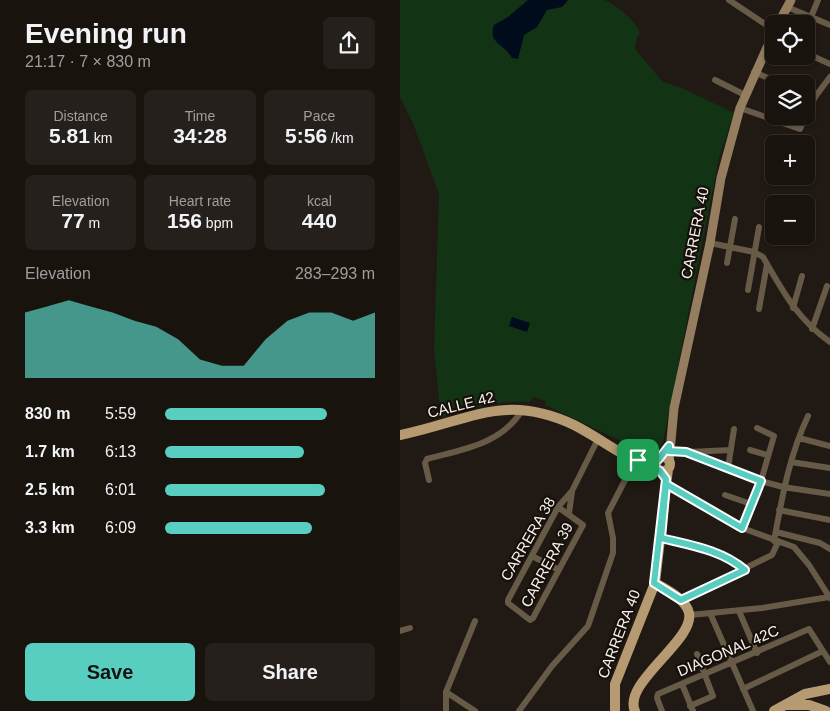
<!DOCTYPE html>
<html lang="en">
<head>
<meta charset="utf-8">
<style>
	body { margin:0; font-family:Arial,sans-serif; background:#26201c; color:#f1f3f6; height:100vh; display:flex; flex-direction:column; font-size:19px; white-space:nowrap }
	* { box-sizing:border-box; margin:0 }
	p { font-size:16px; color:#9f9e9e }
	.icon { flex:none; width:28px; height:28px; fill:none; stroke:currentColor; stroke-width:2; stroke-linecap:round; stroke-linejoin:round }
	.map { position:relative; flex:1; overflow:hidden }
	.details { display:flex; flex-direction:column; background:#19130e; width:400px }
	.details>* { flex:none }
	.tools { position:absolute; left:365px; top:15px; display:grid; gap:10px }
	.tools a { display:grid; place-items:center; width:50px; height:50px; border-radius:8px; background:#19130e; box-shadow:0 1px 4px #0004,0 0 0 1px #37322e; font-size:25px }
	.pin { position:absolute; display:grid; place-items:center; width:42px; height:42px; color:#fff; margin:-21px; border-radius:10px; box-shadow:0 2px 8px #0006 }
	.round { display:grid; place-items:center; flex:none; width:52px; height:52px; border-radius:8px; background:#26201c }
	.headline { display:flex; align-items:center; justify-content:space-between; height:85px; padding:0 25px }
	h1 { font-size:28px; font-weight:700; line-height:38px }
	.metrics { display:grid; grid-template-columns:repeat(3,1fr); gap:8px; height:85px; padding:5px 25px }
	.metrics div { display:grid; align-content:center; border-radius:8px; background:#26201c; text-align:center }
	.metrics b { font-size:21px; font-weight:700 }
	.metrics small { font-size:14px; font-weight:400 }
	.metrics p { font-size:14px }
	.chart { height:140px; padding:10px 25px }
	.chart p { display:flex; justify-content:space-between }
	.chart svg { width:100%; height:90px; margin-top:5px; fill:#58cec0; opacity:.7 }
	.cta { display:flex; gap:10px; margin-top:auto; padding:10px 25px }
	.cta a { flex:1; height:58px; border-radius:8px; background:#58cec0; color:#111; font-size:20px; font-weight:700; line-height:58px; text-align:center }
	.cta a+a { background:#26201c; color:#f1f3f6 }
	ul { padding:0 25px; list-style:none; font-size:16px }
	li { display:grid; grid-template-columns:80px 60px 1fr; align-items:center; height:38px }
	li i { height:12px; border-radius:6px; background:#58cec0 }
	main { display:flex; flex:1; min-height:0 }
	.map>svg:first-child { display:block }
</style>
</head>
<body>
<main>
<section class="details">
<div class="headline"><div><h1>Evening run</h1><p>21:17 · 7 × 830 m</p></div><a class="round"><svg class="icon" aria-label="share" viewBox="0 0 24 24"><path d="M12 15V3M7 8l5-5 5 5M5 13v7h14v-7"/></svg></a></div>
<div class="metrics">
<div><p>Distance</p><b>5.81<small> km</small></b></div>
<div><p>Time</p><b>34:28</b></div>
<div><p>Pace</p><b>5:56<small> /km</small></b></div>
</div>
<div class="metrics">
<div><p>Elevation</p><b>77<small> m</small></b></div>
<div><p>Heart rate</p><b>156<small> bpm</small></b></div>
<div><p>kcal</p><b>440</b></div>
</div>
<div class="chart"><p><span>Elevation</span>283–293 m</p>
<svg viewBox="0 0 160 44" preserveAspectRatio="none"><path d="M0 44V12L10 9L20 6L30 9L40 12L50 16L60 19L70 25L80 35L90 38L100 38L110 25L120 16L130 12L140 12L150 16L160 12V44z"/></svg>
</div>
<ul>
<li><b>830 m</b>5:59<i style="width:77%"></i></li>
<li><b>1.7 km</b>6:13<i style="width:66%"></i></li>
<li><b>2.5 km</b>6:01<i style="width:76%"></i></li>
<li><b>3.3 km</b>6:09<i style="width:70%"></i></li>
</ul>
<div class="cta"><a>Save</a><a>Share</a></div>
</section>
<div class="map">
<svg width="430" height="711" viewBox="0 0 430 711">
	<rect width="100%" height="100%" fill="#211913"/>
	<!-- green -->
	<path fill="#123415" d="M0,0H205C219,8 233,17 240,33L237,37L235,49L262,81L284,89L334,113L319,158L263,442L257,454L251,455L145,405L146,401L133,397L130,402C99,400 70,408 41,418L34,351L39,194L14,126L0,97Z"/>
	<!-- water -->
	<path fill="#000b1c" d="M128,0H168L162,7L147,10L137,27L124,35L118,59L112,58C105,44 87,43 94,25L108,17Z
		M112,317L130,323L127,332L109,326Z"/>
	<g fill="none" stroke-linecap="round" stroke-linejoin="round">
		<!-- minor -->
		<path stroke="#675a47" stroke-width="6" d="M329,0L374,30
			M387,7L430,25
			M411,17L418,0
			M406,53L430,64
			M354,72L382,84
			M315,80L345,95
			M406,94L415,97
			M340,108L400,129L406,116
			M406,116L415,97L430,77
			M310,243L354,252L363,257C383,291 396,318 430,342
			M327,263L335,219
			M348,290L359,227
			M393,308L402,276
			M359,309L367,264
			M412,329L427,286
			M399,438L430,446
			M350,450L367,455
			M269,451L286,452L361,481L383,487L430,494
			M288,452L331,450
			M391,462L430,468
			M328,468L334,429
			M29,480L25,463L27,459C64,449 102,444 123,409
			M266,484L342,528L394,547L409,565L430,598
			M325,495L351,504
			M158,507L183,525L133,618L130,620L108,603V600L158,507L172,491L198,439
			M379,510L430,520
			M169,513L172,492
			M342,528L361,481L374,436L357,428
			M376,532L420,543L430,549
			M261,538C290,545 322,550 345,570
			M374,541C382,498 389,456 408,416
			M132,556L159,570
			M281,600L372,555L378,542
			M339,611L357,653
			M310,613L353,711
			M290,615L362,608L429,597
			M0,631L10,628
			M282,684L293,711
			M343,689L423,651
			M46,692L75,711
			M290,706L313,696L297,654
			M46,711V692L75,621
			M119,711L152,666L188,626L213,553V538L208,513L236,459
			M262,711L257,698L258,694L409,629L430,662"/>
		<!-- secondary -->
		<path stroke="#947e5f" stroke-width="9" d="M378,24L391,0
			M269,462L274,408L310,243L321,178L340,108L374,32"/>
		<!-- primary -->
		<path stroke="#b69a71" stroke-width="10" d="M0,435C69,421 104,392 174,425C202,439 229,462 259,470
			M256 464a7 7 0 1 1 14 0a7 7 0 1 1-14 0Z
			M387,705H409L426,711
			M215,711V684L255,583L268,469
			M235,711C222,683 295,640 289,613C286,599 266,589 255,583
			M374,711L405,694L430,689"/>
	</g>
	<g fill="none" stroke-linecap="round" stroke-linejoin="round">
		<!-- route casing -->
		<g stroke="#fff" stroke-width="10">
			<path id="route" d="M238,460L260,471L266,479L254,583L281,600L345,570C322,550 290,545 261,538L266,484L342,528L361,481L286,452L269,451V446L258,460H238"/>
		</g>
		<!-- route -->
		<use href="#route" stroke="#58cec0" stroke-width="6"/>
	</g>
	<g text-anchor="middle" stroke-width="4.5" stroke-linejoin="round" paint-order="stroke">
		<!-- street labels -->
		<g font-size="15" fill="#f8f2ee" stroke="#17100a">
			<text transform="translate(295 233) rotate(-79)" y="5">CARRERA 40</text>
			<text transform="translate(61 405) rotate(-14)" y="5">CALLE 42</text>
			<text transform="translate(128 539) rotate(-60)" y="5">CARRERA 38</text>
			<text transform="translate(147 565) rotate(-62)" y="5">CARRERA 39</text>
			<text transform="translate(219 634) rotate(-69)" y="5">CARRERA 40</text>
			<text transform="translate(328 651) rotate(-23)" y="5">DIAGONAL 42C</text>
		</g>
	</g>
</svg>
<div class="tools">
<a><svg class="icon" aria-label="locate" viewBox="0 0 24 24"><circle cx="12" cy="12" r="6"/><path d="M12 2v4M12 18v4M2 12h4M18 12h4"/></svg></a>
<a><svg class="icon" aria-label="layers" viewBox="0 0 24 24"><path d="M12 4l9 5-9 5-9-5zM3 14l9 5 9-5"/></svg></a>
<a>+</a>
<a>−</a>
</div>
<div class="pin" style="left:238px;top:460px;background:#1e9e55"><svg class="icon" aria-label="arrive" viewBox="0 0 24 24"><path d="M6 21V4h12l-3 4 3 4H6"/></svg></div>
</div>
</main>
</body>
</html>
